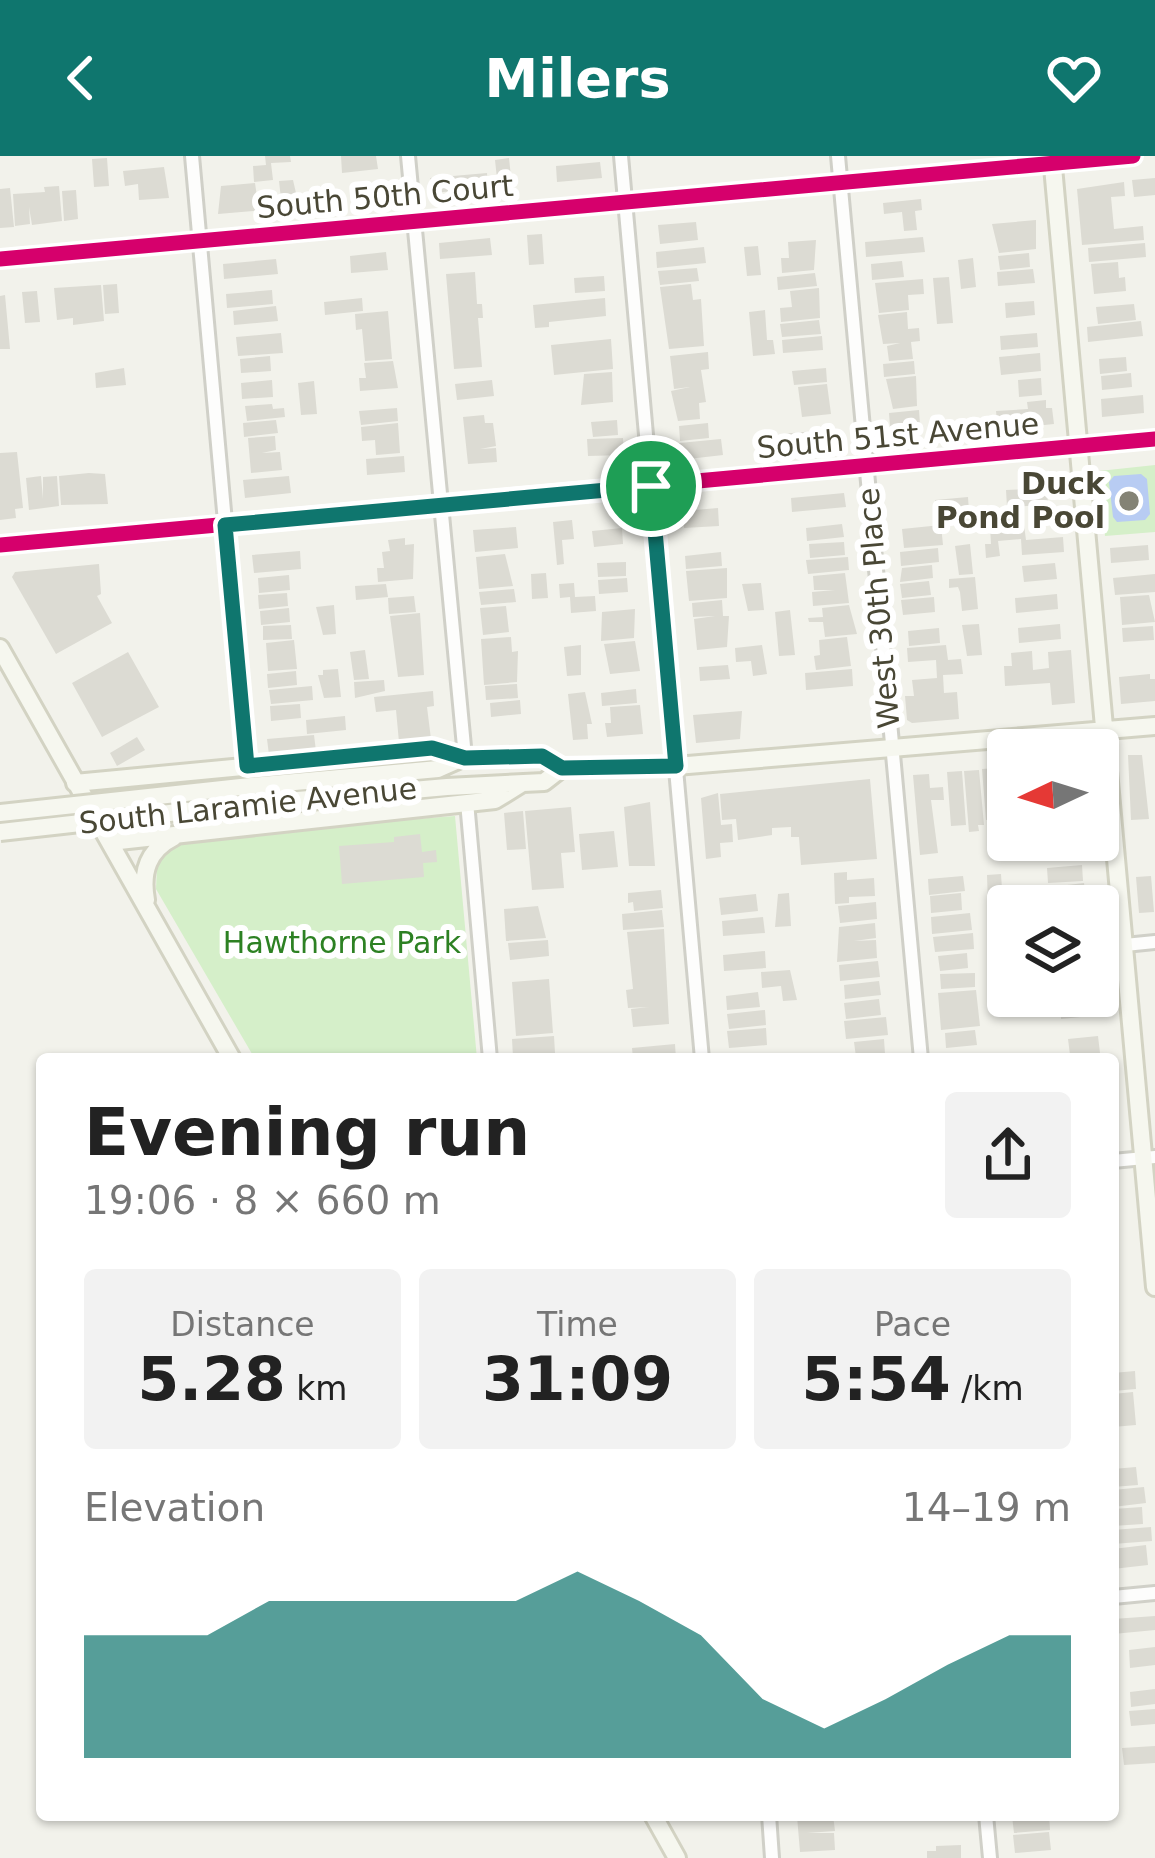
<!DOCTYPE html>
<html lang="en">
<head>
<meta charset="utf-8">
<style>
	body { margin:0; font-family:"DejaVu Sans",sans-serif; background:#f2f2f2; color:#222; height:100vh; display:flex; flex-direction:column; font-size:45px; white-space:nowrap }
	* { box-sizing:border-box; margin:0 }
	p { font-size:39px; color:#767676 }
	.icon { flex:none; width:66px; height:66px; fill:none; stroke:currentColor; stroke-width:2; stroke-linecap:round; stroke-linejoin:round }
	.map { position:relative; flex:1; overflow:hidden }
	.side { position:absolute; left:36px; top:897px; width:1083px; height:768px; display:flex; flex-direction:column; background:#fff; border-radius:12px; box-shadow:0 3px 9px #0004 }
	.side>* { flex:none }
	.needle { width:78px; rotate:266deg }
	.buttons { position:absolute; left:987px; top:573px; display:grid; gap:24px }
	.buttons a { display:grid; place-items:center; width:132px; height:132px; border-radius:12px; background:#fff; box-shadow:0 3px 9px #0004; font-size:60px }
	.pin { position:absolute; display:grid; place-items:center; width:102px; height:102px; color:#fff; margin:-51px; border:6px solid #fff; border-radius:50%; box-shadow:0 3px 12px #0007 }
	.round { display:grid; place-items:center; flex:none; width:126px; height:126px; border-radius:12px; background:#f2f2f2 }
	.head { display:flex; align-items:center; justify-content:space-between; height:204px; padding:0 48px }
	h1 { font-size:66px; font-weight:600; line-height:90px }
	.stats { display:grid; grid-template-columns:repeat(3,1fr); gap:18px; height:204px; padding:12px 48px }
	.stats div { display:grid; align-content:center; border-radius:12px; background:#f2f2f2; text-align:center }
	.stats b { font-size:60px; font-weight:600 }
	.stats small { font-size:33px; font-weight:400 }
	.stats p { font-size:33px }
	.chart { height:336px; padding:24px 48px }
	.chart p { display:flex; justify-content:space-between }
	.chart svg { width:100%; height:216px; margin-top:12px; fill:#0f766e; opacity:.7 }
	header { display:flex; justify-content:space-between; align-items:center; height:156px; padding:0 48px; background:#0f766e; color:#fff; font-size:54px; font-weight:600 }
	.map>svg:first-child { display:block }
</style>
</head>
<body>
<header><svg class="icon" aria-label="back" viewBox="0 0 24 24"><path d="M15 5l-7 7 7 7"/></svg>Milers<svg class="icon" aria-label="heart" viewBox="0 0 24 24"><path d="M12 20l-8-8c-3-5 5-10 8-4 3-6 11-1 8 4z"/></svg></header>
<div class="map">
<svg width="1155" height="1702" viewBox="0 0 1155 1702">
	<rect width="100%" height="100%" fill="#f2f2eb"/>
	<!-- green -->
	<path fill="#d5efc9" d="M1155,309V376L1105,380L1099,315Z
		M455,660L477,903H255L156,733L157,710L165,690L205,679Z"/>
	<!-- water -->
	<path fill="#b8ccf3" d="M1141,318L1147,323L1150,358L1145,364L1117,366L1113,361L1109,326L1114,320Z"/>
	<!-- building -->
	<path fill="#dcdbd3" d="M265,0H290L291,6L271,7L273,24L254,26L253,10L266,9Z
		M341,0H376L378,13L342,17Z
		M107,2L109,30L94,31L92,3Z
		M509,2L512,31L498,32L495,4Z
		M600,6L602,22L557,26L556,10Z
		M164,11L169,42L139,44L138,28L125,30L123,15Z
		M487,17L488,32L432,37L430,22Z
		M1155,22V39L1134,41L1132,24Z
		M293,24L299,50L282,52L279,25Z
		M1124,26L1125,40L1111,41L1114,73L1143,70L1144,84L1082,89L1077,33Z
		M255,27L257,41L275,40L276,53L218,58L221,30Z
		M59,30L62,65L32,69L29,51L30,68L15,70L13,38L45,36L44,31Z
		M10,32L14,71L0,72V33Z
		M76,34L78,63L64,65L62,35Z
		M921,43L922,54L915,55L917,74L904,75L902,56L884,58L883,47Z
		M1036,64V93L999,97L992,68Z
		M696,66L698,84L660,88L658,69Z
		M542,78L544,108L529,109L527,79Z
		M923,81L925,96L866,101L865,86Z
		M490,82L492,99L440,103L439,87Z
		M816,84L814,114L782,117L781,102H789L788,86Z
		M1145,87L1146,101L1089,106L1088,92Z
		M758,90L761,119L747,120L744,91Z
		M704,91L706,107L657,112L656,96Z
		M386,96L388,114L351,117L350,100Z
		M1029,97L1030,111L1000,114L998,100Z
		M973,102L976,131L961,133L958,104Z
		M276,103L278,118L224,123L223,108Z
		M902,105L904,121L872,124L871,108Z
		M1118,106L1119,122L1125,121L1126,135L1094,138L1091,108Z
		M697,112L699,125L660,129L658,115Z
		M1033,113L1035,127L998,130L997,116Z
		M475,116L477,148H482L483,162H478L482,211L454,213L446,118Z
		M815,117L817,130L778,134L777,121Z
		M604,120L605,135L575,137L574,122Z
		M949,121L953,167L937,168L933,122Z
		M923,123L924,138L908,139L909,154L879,157L875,127Z
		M117,128L119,157L105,158L103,129Z
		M691,128L693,144L701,143L704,190L669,193L660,131Z
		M101,129L104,165L73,169V162L57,164L54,132Z
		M819,132L820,162L781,166L780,152L792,151L790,135Z
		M272,134L273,148L227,152L226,138Z
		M37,135L40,166L25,167L22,136Z
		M5,139L10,193H0V140Z
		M362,142L363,155L325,159L324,146Z
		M605,142L606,160L549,166V171L535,172L533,149Z
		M1034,145L1035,159L1006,162L1005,147Z
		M1134,148L1136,164L1098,168L1096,151Z
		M276,150L278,165L234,169L233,155Z
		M765,154L767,184H773L775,198L753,200L749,156Z
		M388,155L392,203L365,205L362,173L356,174L355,158Z
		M907,156L908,173L919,172L920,185L911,186L913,203L889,205L887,190L900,187L883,188L878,159Z
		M819,164L821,178L782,181L780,168Z
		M1141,165L1143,180L1088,186L1087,171Z
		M281,177L283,197L238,200L236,181Z
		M1037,177L1038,191L1001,194L1000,180Z
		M822,180L823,194L783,197L782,184Z
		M611,183L613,213L554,219L551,189Z
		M708,196L709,213L701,214L706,246L699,247L700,263L678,265L671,235L690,231L674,233L670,200Z
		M1040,197L1041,215L1001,219L999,201Z
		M270,200L271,215L241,217L240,203Z
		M1126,201L1127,215L1100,218L1099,203Z
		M393,205L398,232L360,235L359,222H366L364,207Z
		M914,205L915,218L884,221L883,208Z
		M124,212L126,229L96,232L95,217Z
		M826,212L827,226L794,229L792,215Z
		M612,216L613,246L581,249L584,218Z
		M1131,217L1132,231L1102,234L1101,220Z
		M916,220L917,250L893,253L886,223Z
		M1041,222L1042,239L1019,241L1018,224Z
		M272,224L273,241L242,243L241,227Z
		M492,224L494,240L457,244L455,228Z
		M314,225L317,258L301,259L298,227Z
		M827,228L831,258L802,261L798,231Z
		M1143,239L1144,257L1102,261L1101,243Z
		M1046,244V252H1052L1054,268L998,274L996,255L1028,253L1027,246Z
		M272,248L273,253L284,252L285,261L247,265L245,250Z
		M397,252L398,265L361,269L359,255Z
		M919,254L920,268L890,271L889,257Z
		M484,259L485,267H493L496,290L480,293L496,292L497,306L468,308L463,261Z
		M276,264L278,277L244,281L243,267Z
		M617,264L618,279L593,281L591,266Z
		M398,267L400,297L376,299L375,284L362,285L361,271Z
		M708,267L709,282L680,285L679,270Z
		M838,273L839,288L782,293L780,278Z
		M275,280L276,294L262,297L280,296L282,314L251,317L248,282Z
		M623,282L624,299L588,300L587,283Z
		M721,283L723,299L671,305L669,288Z
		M17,296L23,352L15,353L16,362L0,364V297Z
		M404,300L405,316L367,319L366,303Z
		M89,317L105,318L108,348L61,349L59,320Z
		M41,320L43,343V321L57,320L59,350L29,354L26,322Z
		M289,320L291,337L245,342L243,324Z
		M1047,332L1048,349L1007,351L1006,334Z
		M844,337L846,351L792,356L791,342Z
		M968,341L969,356L936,358L935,344Z
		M718,352L719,370L684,372L683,355Z
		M572,364L574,383L562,384L564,408L557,409L553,366Z
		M842,368L844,381L807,385L806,372Z
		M941,369L943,389L904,392L902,373Z
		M1024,369L1026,384L1063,381L1064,396L1022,399L1021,383L998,385L1000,400L986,402L985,388H991L990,371Z
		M516,371L518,392L475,396L473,374Z
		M622,372L623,388L594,391L592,375Z
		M405,382V389L414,388L413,423L378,426L377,412H384L382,396L390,395L388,384Z
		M844,386L845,399L810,402L809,388Z
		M970,388L973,418L959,419L955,390Z
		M1148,389L1149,404L1111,407L1110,392Z
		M938,392L939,406L901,410L900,396Z
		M300,395L301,413L254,417L252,399Z
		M721,396L722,410L686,413L685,400Z
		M505,398L513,430L479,433L476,401Z
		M848,401L849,414L808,418L806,404Z
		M626,406V420L598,421L597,407Z
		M1055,407L1057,423L1024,426L1022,410Z
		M99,408L101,438L97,440L112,467L56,498L12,421L15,416Z
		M932,409L933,422L900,426L902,412Z
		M727,412V442L689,445L686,415Z
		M546,417L548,442L532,443L531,418Z
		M845,417L849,447L813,450L812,436L835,434H814L813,420Z
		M1155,418V436L1115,439L1113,422Z
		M289,419L290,434L259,437L258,422Z
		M975,421L978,453L962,455L960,436L958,431L949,432V423Z
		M627,422L628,436L599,438L598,424Z
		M929,425L931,439L902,442L900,428Z
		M574,427L575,441L595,440L596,455L571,457L570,441L560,442L559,428Z
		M761,427L764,454L748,455L742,428Z
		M386,428L388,441L356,444L355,430Z
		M514,433L516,446L481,449L479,436Z
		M287,437L288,450L259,453L258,439Z
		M1057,438L1058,453L1016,457L1015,442Z
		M1149,439L1155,466L1122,469L1120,441Z
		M414,440L416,456L389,458L388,442Z
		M934,441L935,456L903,459L901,444Z
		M722,444L723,460H729L727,491L697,494L694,463L715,460L693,461L692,447Z
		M334,449L336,478L323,479L316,451Z
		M849,449L857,478L825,481L823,466H809L808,462L823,461L822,452Z
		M506,450L509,476L483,479L480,452Z
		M289,452L290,466L261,469L260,455Z
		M635,453L634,482L601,485L602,456Z
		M790,454L795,499L779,500L775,456Z
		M420,457L424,519L398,521L390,460Z
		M979,468L982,499L967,500L962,469Z
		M1060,468L1061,483L1019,487L1018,472Z
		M291,469L292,483L263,484V470Z
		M1153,470L1154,484L1123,486L1122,472Z
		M939,472L940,487L909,490L908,475Z
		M511,481L512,496L518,495L517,526L484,529L481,483Z
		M847,481L851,510L816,514L814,500L820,499L819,484Z
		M294,484L297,513L268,515L266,487Z
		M635,485L640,515L610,518L604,488Z
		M581,489V519L567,520L564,491Z
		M762,489L767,518L753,520L751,505L736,506L735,492Z
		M946,489L948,504L961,503L963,518L943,519L944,537L957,536L959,563L912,567L907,564L905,540H914L912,524L937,522L936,504L908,506L907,492Z
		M365,494L369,523L354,524L350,496Z
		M1071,494L1075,547L1052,549L1050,527L1005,530L1004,510H1012L1011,497L1032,495L1033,514L1049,512L1048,496Z
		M128,496L159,551L102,581L72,527Z
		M728,509L730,523L700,525L699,511Z
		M338,513L341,541L324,542L318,519H323V514Z
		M852,513L853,530L806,534L805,517Z
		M296,515L297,529L268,532L267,518Z
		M1150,518V523H1155V545L1121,548L1119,521Z
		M384,524L385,535L355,542L354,526Z
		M517,528L518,542L486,544L485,530Z
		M312,530L313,544L271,548L269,534Z
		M636,533L637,547L602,550L601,537Z
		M433,535L434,550L427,551L431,583L399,586L396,554L376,556L374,541Z
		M585,536L592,568H587L588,583L573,584L568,538Z
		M520,544L521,558L491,561L490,547Z
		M300,548L301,562L271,565L270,550Z
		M640,549L643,578L607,581L605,567H611L610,551Z
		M742,555L740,583L696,587L693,559Z
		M345,560L346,574L307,578L306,564Z
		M314,579L316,595L269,599L267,583Z
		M137,581L145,594L117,610L110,597Z
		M1128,599H1142L1149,663L1131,664Z
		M996,612L1000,663L986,664L982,613Z
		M979,614L984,669H978L979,675L969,676L964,615Z
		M962,615L966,669L951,670L947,616Z
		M929,618L930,632L943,631L944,644H931L938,697L920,699L913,619Z
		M870,623L877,703L801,709L799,681H791V671L772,672V679L738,684L736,663L722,664L720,638Z
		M718,637L721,669L732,668L733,686L720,687L721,701L706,703L701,642Z
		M650,646L655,710H629L624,651Z
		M571,651L575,696L561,697L564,732L532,734L525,655Z
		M523,655L526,693L507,694L504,657Z
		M614,675L618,711L582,714L579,678Z
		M420,678L422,696L436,694L437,706L423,707L424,721L342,728L339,690L394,686V681Z
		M1082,709L1083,725L1048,727L1047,712Z
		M847,716V724L874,722L875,740L849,741V747L835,748L834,717Z
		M1001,718L1003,748L988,749L987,719Z
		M963,720L965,735L929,739L928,723Z
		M1151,720L1154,756L1139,757L1136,721Z
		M1084,727L1086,743L1060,746L1059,730Z
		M661,734L663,752L634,755L633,746L628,747V737Z
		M789,737L791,770L775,771L778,738Z
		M961,737L962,754L931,757L930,740Z
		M756,738L758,755L721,759L719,742Z
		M876,746L877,763L840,767L838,750Z
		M538,750L546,782L506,785L504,753Z
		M662,754L664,771L623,774L622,758Z
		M970,757L972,774L932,778L931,761Z
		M763,761L765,777L723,780L722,765Z
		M875,767L876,782L854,785L876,784L877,802L837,806L839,771Z
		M664,773L669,868L633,871L631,853L649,851L628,852L626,834L633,833L627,776Z
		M973,777L974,793L935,796L933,781Z
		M548,784L549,800L510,804L508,787Z
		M765,795L766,812L724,815L723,799Z
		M967,797L968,812L940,815L938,800Z
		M878,805L880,821L840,825L839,809Z
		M790,814L797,844L783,845L781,830L762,832L761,816Z
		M975,817V831L941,833L940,818Z
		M549,823L553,877L516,880L512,826Z
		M879,825L881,839L845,843L844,829Z
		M976,834L980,870L941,874L938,837Z
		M758,836L760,851L727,854L726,840Z
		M1061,840L1100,841L1101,859L1061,863Z
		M879,843L881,859L846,863L844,847Z
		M765,854L766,869L729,873L727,858Z
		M886,861L888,879L846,883L844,865Z
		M766,872L767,889L729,892L727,875Z
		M975,874L977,889L946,892L945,877Z
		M554,880L555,897L543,898L544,903L513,901L512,883Z
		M1098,880L1100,897L1070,899L1068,883Z
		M884,883L885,898L856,901L854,886Z
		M675,888L676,903H633L632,892Z
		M1135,1215L1136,1233L1113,1235V1217Z
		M1133,1236L1136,1269L1113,1271V1238Z
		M1136,1311L1138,1329L1113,1331V1313Z
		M1144,1331L1146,1347L1113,1351V1334Z
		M1142,1351L1143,1368L1113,1370V1353Z
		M1151,1371L1152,1385L1113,1388V1374Z
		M1146,1389L1148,1409L1113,1413V1393Z
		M1155,1460V1474L1113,1478V1463Z
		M1155,1491V1509L1130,1512L1129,1494Z
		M1155,1533V1548L1131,1551L1130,1536Z
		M1155,1553V1568L1131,1570L1129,1555Z
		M1155,1590V1607L1124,1609L1122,1592Z
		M811,1659H833L835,1675L807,1677H834L835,1694L800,1696L797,1660Z
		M1022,1659H1049L1050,1674L1014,1677L1012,1660Z
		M1049,1676L1051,1694L1015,1697L1013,1679Z
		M961,1689V1702H927V1695H936V1690Z"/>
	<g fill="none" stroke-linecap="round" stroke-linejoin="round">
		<!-- minor casing -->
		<g stroke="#d0d0c8" stroke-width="18">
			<path id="minor" d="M192,0L247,610
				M408,0L465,601
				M621,0L702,903
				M838,0L921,903
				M0,103L1133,0
				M0,389L1155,283
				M467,646L490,903
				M1125,789L1155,786
				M1113,1005L1155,1001
				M1113,1441L1155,1437
				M769,1659L772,1702
				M986,1659L990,1702"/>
		</g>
		<!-- secondary casing -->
		<g stroke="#d3d3c3" stroke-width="22">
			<path id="secondary" d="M1052,0L1155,1131
				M0,492L232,903
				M75,627L432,593L465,601
				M241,631L438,613L465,601L542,600L562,612L676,610L1155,570
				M241,649L447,631L544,626L562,612
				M110,686L495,644L521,628
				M146,744C141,716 148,694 174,681
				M653,1659L677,1702"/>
		</g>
		<!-- minor -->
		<use href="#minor" stroke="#fdfdfc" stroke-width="12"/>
		<!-- secondary -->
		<use href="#secondary" stroke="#f6f7ef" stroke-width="16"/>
		<!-- secondary-bridge casing -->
		<g stroke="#d3d3c3" stroke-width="22" stroke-linecap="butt">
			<path id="secondary-bridge" d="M0,657L241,631
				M0,676L241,649"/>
		</g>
		<!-- secondary-bridge -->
		<use href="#secondary-bridge" stroke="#f6f7ef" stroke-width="16"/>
		<!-- cycleway casing -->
		<g stroke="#fff" stroke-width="22">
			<path id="cycleway" d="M0,103L1133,0
				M0,389L1155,283"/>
		</g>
		<!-- cycleway -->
		<use href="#cycleway" stroke="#d6006c" stroke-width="15"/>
	</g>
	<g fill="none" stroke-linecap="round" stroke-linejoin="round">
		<!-- route casing -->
		<g stroke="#fff" stroke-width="24">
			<path id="route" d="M651,330L676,610L562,612L542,600L465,602L432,592L247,610L225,369Z"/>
		</g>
		<!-- route -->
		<use href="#route" stroke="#0f766e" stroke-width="15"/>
	</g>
	<!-- markers -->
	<circle fill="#848375" stroke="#fff" stroke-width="4.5" cx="1129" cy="345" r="12"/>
	<g text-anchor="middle" stroke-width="12" stroke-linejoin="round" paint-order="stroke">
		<!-- street labels -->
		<g font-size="30" fill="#494735" stroke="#fff">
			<text transform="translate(385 41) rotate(-5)" y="10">South 50th Court</text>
			<text transform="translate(898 280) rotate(-5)" y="10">South 51st Avenue</text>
			<text transform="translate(879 452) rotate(-95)" y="10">West 30th Place</text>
			<text transform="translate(248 650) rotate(-6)" y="10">South Laramie Avenue</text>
		</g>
		<!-- poi labels -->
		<g font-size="30" font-weight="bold" fill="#494735" stroke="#fff" text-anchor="end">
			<text x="1105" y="338">Duck<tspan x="1105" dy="34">Pond Pool</tspan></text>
		</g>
		<!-- park labels -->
		<g font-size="30" fill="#2d8123" stroke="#fff">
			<text x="342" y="797">Hawthorne Park</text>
		</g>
	</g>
</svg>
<div class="buttons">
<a><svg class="needle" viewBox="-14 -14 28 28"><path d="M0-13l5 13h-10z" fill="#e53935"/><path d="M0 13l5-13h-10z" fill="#767676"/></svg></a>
<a><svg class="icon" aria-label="layers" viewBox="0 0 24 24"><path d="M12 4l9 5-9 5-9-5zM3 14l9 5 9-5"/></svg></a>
</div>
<div class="pin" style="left:651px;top:330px;background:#1e9e55"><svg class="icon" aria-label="arrive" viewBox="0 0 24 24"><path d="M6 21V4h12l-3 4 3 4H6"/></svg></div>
<section class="side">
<div class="head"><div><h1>Evening run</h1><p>19:06 · 8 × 660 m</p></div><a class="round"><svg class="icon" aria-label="share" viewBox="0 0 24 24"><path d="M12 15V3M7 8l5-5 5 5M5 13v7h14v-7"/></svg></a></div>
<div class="stats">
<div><p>Distance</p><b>5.28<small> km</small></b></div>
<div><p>Time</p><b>31:09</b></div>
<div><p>Pace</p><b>5:54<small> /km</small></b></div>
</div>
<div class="chart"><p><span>Elevation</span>14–19 m</p>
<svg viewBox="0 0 160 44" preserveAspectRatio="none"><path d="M0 44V19L10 19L20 19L30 12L40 12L50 12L60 12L70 12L80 6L90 12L100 19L110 32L120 38L130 32L140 25L150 19L160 19V44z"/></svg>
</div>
</section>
</div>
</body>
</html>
